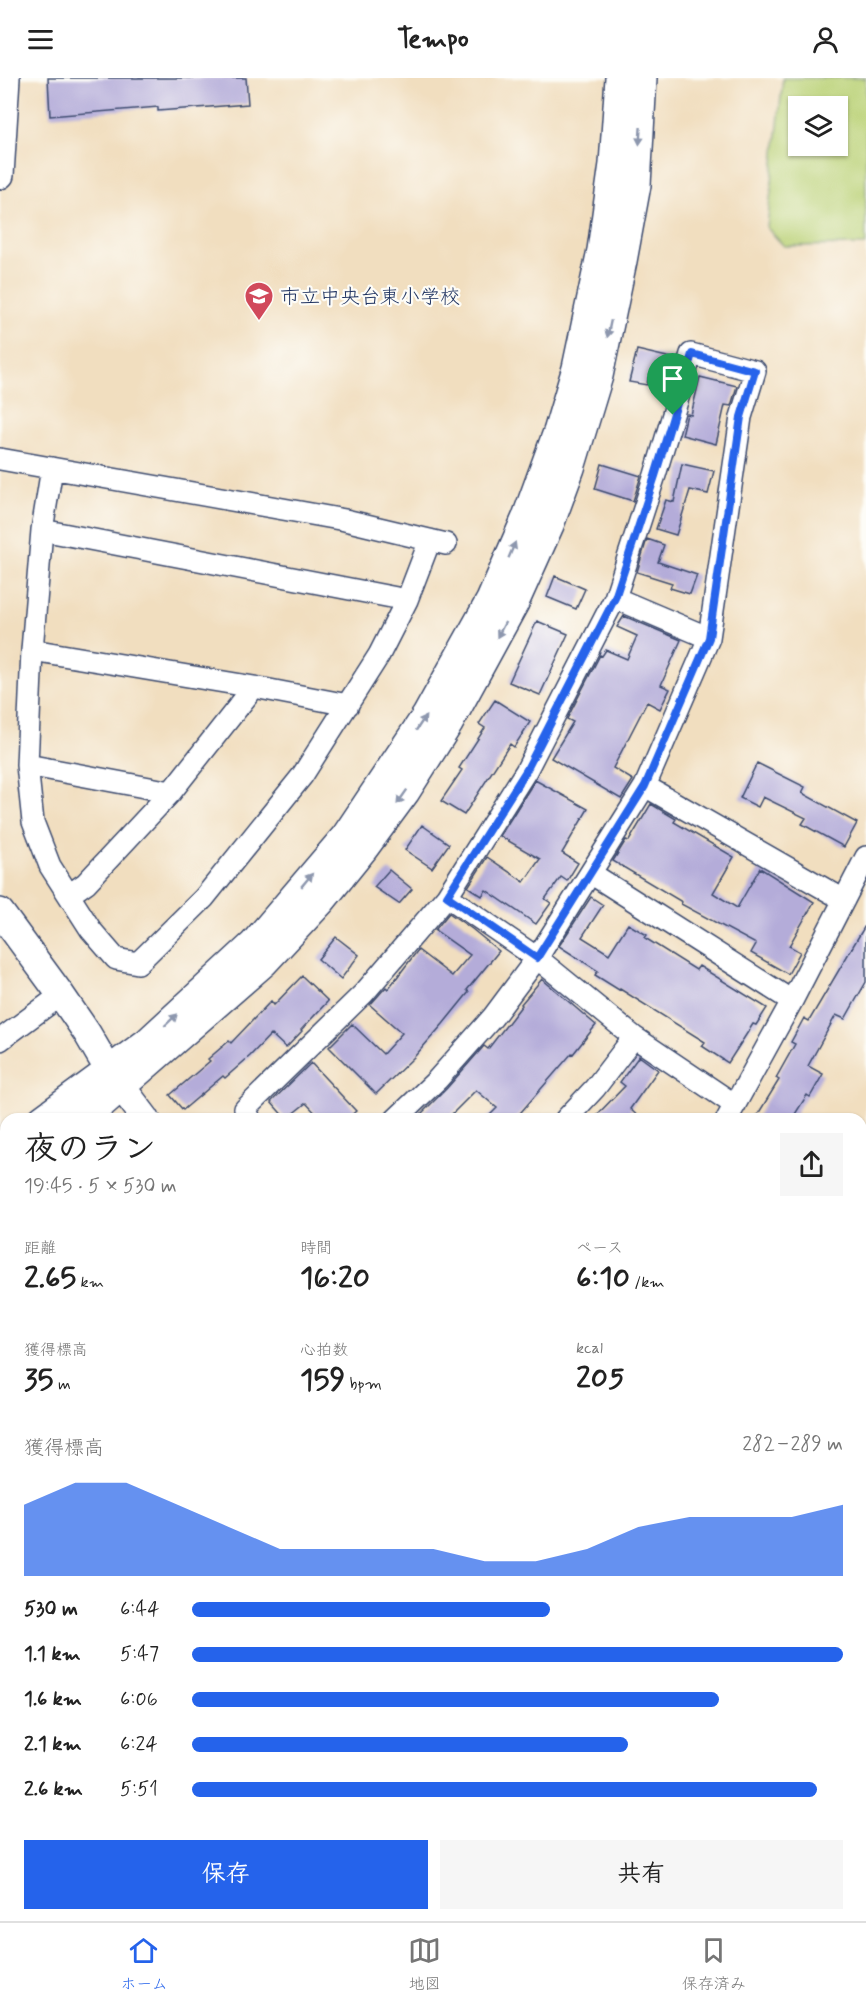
<!DOCTYPE html>
<html lang="ja">
<head>
<meta charset="utf-8">
<style>
	body { margin:0; font-family:Mynerve,"Klee One",sans-serif; background:#f6f6f6; color:#222; height:100vh; display:flex; flex-direction:column; font-size:22px; white-space:nowrap }
	* { box-sizing:border-box; margin:0 }
	p { font-size:20px; color:#767676 }
	.icon { flex:none; width:33px; height:33px; fill:none; stroke:currentColor; stroke-width:2; stroke-linecap:round; stroke-linejoin:round }
	.map { position:relative; flex:1; overflow:hidden }
	.drawer { position:absolute; left:0px; top:1035px; width:867px; height:808px; display:flex; flex-direction:column; background:#fff; border-radius:18px 18px 0 0; box-shadow:0 2px 4px #0004 }
	.drawer>* { flex:none }
	.fabs { position:absolute; left:788px; top:18px; display:grid; gap:12px }
	.fabs a { display:grid; place-items:center; width:60px; height:60px; border-radius:0px; background:#fff; box-shadow:0 2px 4px #0004; font-size:30px }
	.pin { position:absolute; display:grid; place-items:center; width:51px; height:51px; color:#fff; margin:-62px -26px; border-radius:50% 50% 50% 0; rotate:-45deg; box-shadow:0 0 6px #0007 }
	.pin .icon { rotate:45deg }
	.round { display:grid; place-items:center; flex:none; width:63px; height:63px; border-radius:0px; background:#f6f6f6 }
	.overview { display:flex; align-items:center; justify-content:space-between; height:102px; padding:0 24px }
	h1 { font-size:33px; font-weight:800; line-height:45px }
	.figures { display:grid; grid-template-columns:repeat(3,1fr); gap:9px; height:102px; padding:6px 24px }
	.figures div { display:grid; align-content:center }
	.figures b { font-size:30px; font-weight:800 }
	.figures small { font-size:16px; font-weight:400 }
	.figures p { font-size:16px }
	.chart { height:168px; padding:12px 24px }
	.chart p { display:flex; justify-content:space-between }
	.chart svg { width:100%; height:108px; margin-top:6px; fill:#2563eb; opacity:.7 }
	.cta { display:flex; gap:12px; margin-top:auto; padding:12px 24px }
	.cta a { flex:1; height:69px; border-radius:0px; background:#2563eb; color:#fff; font-size:24px; font-weight:800; line-height:69px; text-align:center }
	.cta a+a { background:#f6f6f6; color:#222 }
	ul { padding:0 24px; list-style:none; font-size:20px }
	li { display:grid; grid-template-columns:96px 72px 1fr; align-items:center; height:45px }
	li i { height:15px; border-radius:8px; background:#2563eb }
	header { display:flex; justify-content:space-between; align-items:center; height:78px; padding:0 24px; background:#fff; font-size:27px; font-weight:800 }
	.tabs { display:flex; justify-content:space-around; align-items:center; height:84px; border-top:2px solid #e0e0e0; background:#fff; font-size:16px; color:#767676 }
	.tabs a { display:grid; justify-items:center; gap:3px }
	.tabs .on { color:#2563eb }
	.map>svg:first-child { display:block }
</style>
</head>
<body>
<header><svg class="icon" aria-label="menu" viewBox="0 0 24 24"><path d="M4 6h16M4 12h16M4 18h16"/></svg>Tempo<svg class="icon" aria-label="person" viewBox="0 0 24 24"><circle cx="12" cy="8" r="4"/><path d="M4 21q1-7 8-7t8 7"/></svg></header>
<div class="map">
<svg width="866" height="1843" viewBox="0 0 866 1843">
	<rect width="100%" height="100%" fill="#fdfcf7"/>
	<filter id="ink" filterUnits="userSpaceOnUse"><feTurbulence type="fractalNoise" baseFrequency=".0167" numOctaves="2"/><feDisplacementMap in="SourceGraphic" scale="12" xChannelSelector="R" yChannelSelector="G"/><feConvolveMatrix kernelMatrix="1 2 1 2 8 2 1 2 1" color-interpolation-filters="sRGB"/></filter>
	<filter id="wash" filterUnits="userSpaceOnUse"><feTurbulence type="fractalNoise" baseFrequency=".008" numOctaves="4" result="noise"/><feDisplacementMap in="SourceGraphic" scale="24" xChannelSelector="R" yChannelSelector="G"/><feGaussianBlur stdDeviation="1.35" result="paint"/><feColorMatrix in="noise" values="0 0 0 0 0 0 0 0 0 0 0 0 0 0 0 0 0 1.4 0 .05"/><feComposite in="paint" operator="in"/></filter>
	<g filter="url(#wash)">
		<rect width="100%" height="100%" fill="#f1debf"/>
		<!-- green -->
		<path fill="#bad176" stroke="#6a806a" stroke-width="1.5" fill-rule="evenodd" d="M783,0H866V167L784,168L767,150ZM798,28H837V68H798Z"/>
		<g id="blocks">
			<!-- building -->
			<path fill="#b4acd9" d="M48,0H246L248,26L158,33V29L50,38Z
				M637,272L676,281L669,305L648,300L647,307L629,304Z
				M700,299L737,308L731,328L725,327L716,366L682,357L687,336L691,337Z
				M602,386L641,398L633,423L595,411Z
				M682,386L714,393L708,416L690,412L676,457L656,451L666,422L674,424Z
				M647,461L664,467L658,484L697,497L690,516L670,510L672,505L637,494Z
				M555,498L585,511L576,531L547,519Z
				M624,538L681,562L661,607L670,611L660,631L647,624L613,690L633,702L621,721L551,680L573,644L567,641L600,577L602,578L606,572L627,581L637,558L617,549Z
				M537,543L568,556L540,617L509,604Z
				M495,622L530,644L514,669L510,666L464,737L441,723L462,692L459,690L485,650L479,646Z
				M757,685L805,709L802,715L857,745L844,769L802,746L806,740L763,719L758,729L740,720Z
				M535,702L588,731L562,775L578,785L567,803L561,799L545,821L551,825L536,846L486,812L482,818L468,809L487,779L524,804L540,781L500,758Z
				M651,726L676,741L674,744L734,779L713,815L737,830L760,790L814,824L789,868L800,874L788,896L751,875L756,866L681,826L682,824L613,783L626,762L629,763Z
				M422,747L449,766L432,790L405,772Z
				M389,792L412,811L399,826L374,809Z
				M591,819L603,827L582,859L609,876L628,846L647,857L645,860L696,892L699,888L767,930L756,947L753,946L728,985L702,968L705,964L620,911L619,912L595,897L598,893L559,868Z
				M449,835L472,851L499,873L467,912L469,914L443,946L415,978L376,1016L329,969L352,946L383,976L402,955L370,927L386,909L388,911L418,872L452,898L470,877L435,852Z
				M866,846V904L845,941L836,937L808,988L823,996L810,1019L807,1017L792,1041H755L779,1002L776,1000L795,966L791,964L804,940L809,943Z
				M336,859L359,877L341,901L318,881Z
				M302,898L328,923L301,952L302,953L286,970L271,956L250,978L225,1000L223,998L183,1032L170,1017L210,983L208,981L229,963L231,965L271,923L274,927Z
				M542,901L596,947L573,976L572,975L515,1041H486L497,1030L476,1012L447,1041H416L447,1010L484,968L488,971L522,927L521,926Z
				M639,978L658,992L630,1031L641,1041H593L625,1008L620,1004Z
				M311,985L356,1033L347,1041H321L306,1025L286,1041L271,1024Z"/>
		</g>
	</g>
	<g filter="url(#ink)">
		<use href="#blocks" fill-opacity="0" stroke="#3b496d" stroke-width="1.5"/>
		<g fill="none" stroke-linecap="round" stroke-linejoin="round">
			<!-- minor casing -->
			<g stroke="#3b496d" stroke-width="24">
				<path id="minor" d="M0,381L345,442L446,466
					M52,390L42,452L32,572L27,687L33,744L50,788L91,852L116,881L138,885L204,820L302,698L379,577L407,522L430,462
					M42,452L407,522
					M615,520L709,560
					M32,572L254,609L348,627
					M27,687L171,714
					M645,708L844,822
					M592,796L792,923
					M69,817L86,805L171,714L254,609
					M447,818L537,880L634,959L735,1027
					M0,962L61,917
					M250,1041L245,1031L364,915L447,818L526,693L615,520L655,397L691,276L755,293L741,339L709,560L645,708L537,880L493,939L437,1002L396,1041
					M566,1041L595,1010L634,959
					M727,1041L792,923L866,779
					M0,1214L6,1210
					M0,1342L6,1338
					M0,1474L6,1469
					M861,1476L866,1481
					M0,1589L6,1594
					M861,1662L866,1653
					M861,1758L866,1760
					M0,1774L6,1769
					M182,1838L189,1843
					M658,1838L665,1843
					M136,1843L144,1838
					M343,1843L350,1838
					M477,1843L484,1838
					M763,1843L766,1838"/>
			</g>
			<!-- tertiary casing -->
			<g stroke="#3b496d" stroke-width="30">
				<path id="tertiary" d="M0,97L6,0
					M0,834L61,917L87,955L108,991L146,1041
					M42,1041L148,963L253,866L345,758L426,637L490,522L526,439L557,354L576,290L601,172L613,86L619,0
					M85,1041L264,885L322,823L364,771L406,714L449,646L515,525L550,447L571,390L599,298L623,183L637,107L643,0
					M0,1072L6,1067
					M0,1103L6,1099
					M825,1838L839,1843"/>
			</g>
			<!-- minor -->
			<use href="#minor" stroke="#fff" stroke-width="21"/>
			<!-- tertiary -->
			<use href="#tertiary" stroke="#fff" stroke-width="27"/>
		</g>
		<!-- one-way arrows -->
		<defs><path id="oneway-solid" d="M-6-.8H1V-3.2L6.5 0L1 3.2V.8H-6Z" transform="scale(1.5)"/></defs>
		<g fill="#8d97ae">
			<use href="#oneway-solid" transform="translate(640 58) rotate(94)"/>
			<use href="#oneway-solid" transform="translate(609 251) rotate(102)"/>
			<use href="#oneway-solid" transform="translate(512 472) rotate(-67)"/>
			<use href="#oneway-solid" transform="translate(501 552) rotate(118)"/>
			<use href="#oneway-solid" transform="translate(421 645) rotate(-56)"/>
			<use href="#oneway-solid" transform="translate(402 719) rotate(125)"/>
			<use href="#oneway-solid" transform="translate(307 802) rotate(-50)"/>
			<use href="#oneway-solid" transform="translate(171 942) rotate(-43)"/>
		</g>
	</g>
	<g fill="none" stroke-linecap="round" stroke-linejoin="round" filter="url(#ink)">
		<!-- route casing -->
		<g stroke="#fff" stroke-width="12">
			<path id="route" d="M692,276L755,293L741,339L709,560L645,708L537,880L447,818L526,693L615,520L655,398Z"/>
		</g>
		<!-- route -->
		<use href="#route" stroke="#2563eb" stroke-width="8"/>
	</g>
	<!-- icons -->
	<defs>
		<g id="school-pin" transform="scale(1.5)"><path d="M0 17L-7.5 6A9.5 9.5 0 1 1 7.5 6Z" fill="#d1495b" stroke="#fdfcf7"/><path d="M0-5L7-2L0 1L-7-2ZM-4 1L0 2.5L4 1V4Q0 6-4 4Z" fill="#fff"/></g>
	</defs>
	<g fill-rule="evenodd">
		<use href="#school-pin" x="259" y="218"/>
	</g>
	<g text-anchor="middle" stroke-width="4.5" stroke-linejoin="round" paint-order="stroke">
		<!-- poi labels -->
		<g font-size="20" fill="#1b2f5e" stroke="#fdfcf7" text-anchor="start">
			<text x="280" y="225">市立中央台東小学校</text>
		</g>
	</g>
</svg>
<div class="fabs">
<a><svg class="icon" aria-label="layers" viewBox="0 0 24 24"><path d="M12 4l9 5-9 5-9-5zM3 14l9 5 9-5"/></svg></a>
</div>
<div class="pin" style="left:673px;top:337px;background:#1e9e55"><svg class="icon" aria-label="arrive" viewBox="0 0 24 24"><path d="M6 21V4h12l-3 4 3 4H6"/></svg></div>
<section class="drawer">
<div class="overview"><div><h1>夜のラン</h1><p>19:45 · 5 × 530 m</p></div><a class="round"><svg class="icon" aria-label="share" viewBox="0 0 24 24"><path d="M12 15V3M7 8l5-5 5 5M5 13v7h14v-7"/></svg></a></div>
<div class="figures">
<div><p>距離</p><b>2.65<small> km</small></b></div>
<div><p>時間</p><b>16:20</b></div>
<div><p>ペース</p><b>6:10<small> /km</small></b></div>
</div>
<div class="figures">
<div><p>獲得標高</p><b>35<small> m</small></b></div>
<div><p>心拍数</p><b>159<small> bpm</small></b></div>
<div><p>kcal</p><b>205</b></div>
</div>
<div class="chart"><p><span>獲得標高</span>282–289 m</p>
<svg viewBox="0 0 160 44" preserveAspectRatio="none"><path d="M0 44V15L10 6L20 6L30 15L40 24L50 33L60 33L70 33L80 33L90 38L100 38L110 33L120 24L130 20L140 20L150 20L160 15V44z"/></svg>
</div>
<ul>
<li><b>530 m</b>6:44<i style="width:55%"></i></li>
<li><b>1.1 km</b>5:47<i style="width:100%"></i></li>
<li><b>1.6 km</b>6:06<i style="width:81%"></i></li>
<li><b>2.1 km</b>6:24<i style="width:67%"></i></li>
<li><b>2.6 km</b>5:51<i style="width:96%"></i></li>
</ul>
<div class="cta"><a>保存</a><a>共有</a></div>
</section>
</div>
<nav class="tabs">
<a class="on"><svg class="icon" aria-label="home" viewBox="0 0 24 24"><path d="M3 11l9-7 9 7M6 9v11h12V9"/></svg>ホーム</a>
<a><svg class="icon" aria-label="map" viewBox="0 0 24 24"><path d="M3 6l6-2 6 2 6-2v14l-6 2-6-2-6 2zM9 4v14M15 6v14"/></svg>地図</a>
<a><svg class="icon" aria-label="saved" viewBox="0 0 24 24"><path d="M7 4h10v16l-5-4-5 4z"/></svg>保存済み</a>
</nav>
</body>
</html>
